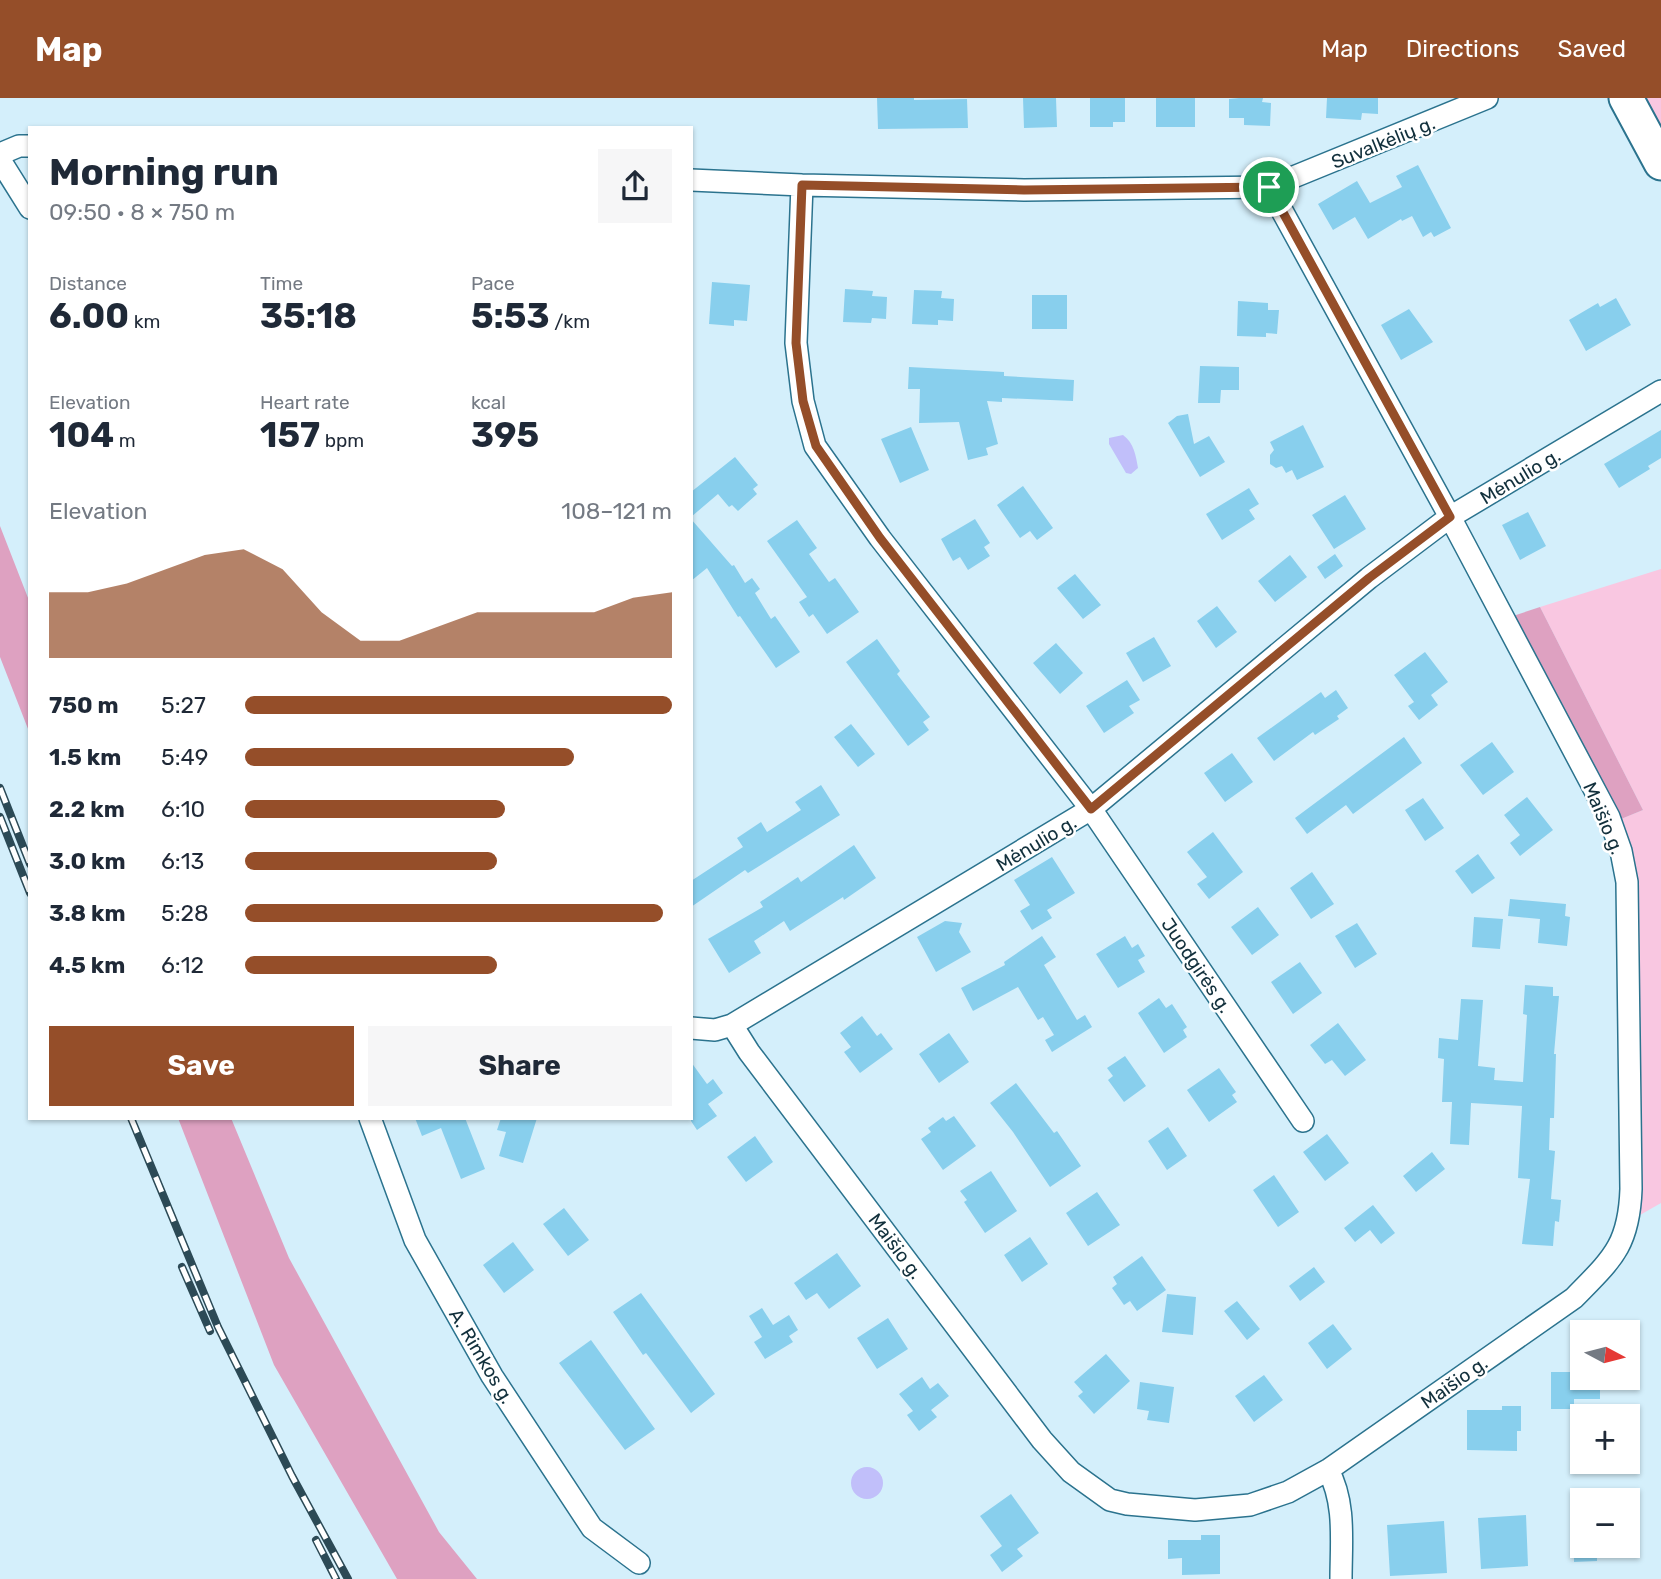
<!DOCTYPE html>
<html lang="en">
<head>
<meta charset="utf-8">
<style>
	body { margin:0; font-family:Rubik,sans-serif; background:#f6f6f7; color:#1f2937; height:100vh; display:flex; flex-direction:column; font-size:26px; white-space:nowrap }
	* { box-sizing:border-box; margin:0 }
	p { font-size:23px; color:#747a83 }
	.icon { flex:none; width:38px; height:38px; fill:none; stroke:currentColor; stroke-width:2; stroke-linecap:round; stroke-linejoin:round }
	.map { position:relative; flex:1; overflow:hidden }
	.sheet { position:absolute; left:28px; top:28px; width:665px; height:994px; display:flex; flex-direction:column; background:#fff; border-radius:0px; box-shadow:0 2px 5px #0004 }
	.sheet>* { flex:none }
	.needle { width:46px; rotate:97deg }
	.buttons { position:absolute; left:1570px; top:1222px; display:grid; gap:14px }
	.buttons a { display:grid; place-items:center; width:70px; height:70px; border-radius:0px; background:#fff; box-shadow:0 2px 5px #0004; font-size:35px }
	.pin { position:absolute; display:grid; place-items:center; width:60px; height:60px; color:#fff; margin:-30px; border:4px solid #fff; border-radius:50%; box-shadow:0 2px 7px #0007 }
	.round { display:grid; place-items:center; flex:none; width:74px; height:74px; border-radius:0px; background:#f6f6f7 }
	.overview { display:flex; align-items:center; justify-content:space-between; height:119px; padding:0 21px }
	h1 { font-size:38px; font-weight:700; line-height:52px }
	.figures { display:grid; grid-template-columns:repeat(3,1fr); gap:10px; height:119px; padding:7px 21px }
	.figures div { display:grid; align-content:center }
	.figures b { font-size:35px; font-weight:700 }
	.figures small { font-size:19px; font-weight:400 }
	.figures p { font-size:19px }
	.chart { height:196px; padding:14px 21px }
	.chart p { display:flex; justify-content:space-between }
	.chart svg { width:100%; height:126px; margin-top:7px; fill:#954e29; opacity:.7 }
	.primary-button { display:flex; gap:14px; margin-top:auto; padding:14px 21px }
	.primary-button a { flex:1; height:80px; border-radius:0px; background:#954e29; color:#fff; font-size:28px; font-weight:700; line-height:80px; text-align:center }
	.primary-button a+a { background:#f6f6f7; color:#1f2937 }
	ul { padding:0 21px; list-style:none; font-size:23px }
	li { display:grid; grid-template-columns:112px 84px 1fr; align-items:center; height:52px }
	li i { height:18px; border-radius:9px; background:#954e29 }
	header { display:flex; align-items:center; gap:42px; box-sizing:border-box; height:98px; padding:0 35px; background:#954e29; color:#fff }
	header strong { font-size:33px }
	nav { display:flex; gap:38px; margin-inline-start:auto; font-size:24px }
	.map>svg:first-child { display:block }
</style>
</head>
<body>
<header>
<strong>Map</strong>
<nav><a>Map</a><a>Directions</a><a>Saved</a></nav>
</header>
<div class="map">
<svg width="1661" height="1481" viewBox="0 0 1661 1481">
	<rect width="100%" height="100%" fill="#d4effb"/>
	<!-- green -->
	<path fill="#f9c7e1" d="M1642,0H1661V37Z
		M1661,471V1105L1640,1117L1635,768L1621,721L1643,712L1540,509Z"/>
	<!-- forest -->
	<path fill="#dea1c1" d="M0,428L30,505V636L0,559Z
		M1540,509L1643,712L1621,721L1513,518Z
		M178,1020H231L289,1160L439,1434L477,1481H397L274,1267Z"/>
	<!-- water -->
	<path fill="#c1bffa" d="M1123,337C1134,345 1136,358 1138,370L1131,376L1126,375L1109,346V340Z
		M851 1385a16 16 0 1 1 32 0a16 16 0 1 1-32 0Z"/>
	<!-- building -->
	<path fill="#88cfed" d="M877,0H914V2L967,1L968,30L878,31Z
		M1023,0H1056L1057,29L1024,30Z
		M1090,0H1125V24H1113V29H1090Z
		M1156,0H1195V29H1156Z
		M1239,0H1263L1262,4L1271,5L1270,28L1244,27V20H1229V1Z
		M1327,0H1378V16L1362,15L1361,22L1326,20Z
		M1418,67L1451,130L1434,139L1431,134L1423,139L1412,118L1402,123L1401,121L1368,141L1355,119L1333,132L1318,106L1357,83L1370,105L1402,89L1396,78Z
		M712,184L750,187L747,223L734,222V228L709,226Z
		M845,191L873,193L872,198L887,199L886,221L872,220L871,225L843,224Z
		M914,192L942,193L941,200L954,201L953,223L938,222V227L912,226Z
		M1032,197H1067V231H1032Z
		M1616,200L1631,227L1586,253L1569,222L1598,205L1600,209Z
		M1238,203L1268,205V212H1279L1277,236L1266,235V239L1237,238Z
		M1409,211L1433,244L1401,262L1381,227Z
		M1200,268L1239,269V292H1221L1220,305H1198Z
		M909,269L1004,274V278L1074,282L1073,303L1002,300V304L987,303L998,346L986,350L988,357L968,362L959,324L919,325L920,291H908Z
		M1188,316L1194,346L1209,338L1225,364L1200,379L1168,325L1177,318Z
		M1303,327L1324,369L1297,382L1292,372L1286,375L1282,368L1276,370L1270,366V357L1274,352L1270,344Z
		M911,329L929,372L900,385L881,341Z
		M1661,332V360L1648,368L1650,371L1619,390L1604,366Z
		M735,359L758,387L753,391L757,396L738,413L732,407L729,409L718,396L691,419V394Z
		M1023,388L1053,430L1037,442L1030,433L1020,440L997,407Z
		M1249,390L1259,406L1249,412L1255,421L1222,442L1206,416Z
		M1345,397L1366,431L1334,451L1312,417Z
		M1528,414L1546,448L1520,462L1502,427Z
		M691,421L732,468L734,467L745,485L752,480L760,491L755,495L771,521L775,518L800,554L776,570L740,518L738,519L707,470L691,483Z
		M975,421L990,445L984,449L990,458L968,472L960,459L953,463L941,441Z
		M797,422L817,450L809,456L829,484L835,480L859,514L827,536L813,516L809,519L799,504L807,499L767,443Z
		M1335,456L1343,468L1325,481L1317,469Z
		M1290,457L1307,479L1275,504L1258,483Z
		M1075,476L1101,507L1083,521L1057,490Z
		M1217,508L1237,534L1216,550L1197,523Z
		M1154,539L1171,568L1143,584L1126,555Z
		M877,541L900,573L897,576L930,619L923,624L929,632L908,648L846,564Z
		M1056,545L1083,575L1060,596L1033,565Z
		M1425,554L1448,584L1431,597L1438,607L1419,622L1408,608L1414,604L1394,577Z
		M1127,582L1140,602L1129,608L1134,615L1104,635L1086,608Z
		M1336,592L1348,610L1337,618L1339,621L1315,637L1313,634L1274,663L1257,640L1321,594L1325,600Z
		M851,626L875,656L858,669L834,639Z
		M1404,639L1422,665L1353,716L1346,707L1307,736L1295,720Z
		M1492,644L1514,674L1483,697L1460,667Z
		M1232,655L1253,684L1225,704L1204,675Z
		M821,687L840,717L748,775L745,772L691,809V783L743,749L737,740L761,724L767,734L801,712L795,704Z
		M1527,699L1553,732L1520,758L1510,745L1520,737L1504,717Z
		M1423,700L1444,730L1425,743L1405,712Z
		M1213,734L1243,774L1209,801L1197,786L1207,779L1187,754Z
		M854,747L876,780L844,802L843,799L790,833L784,823L754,843L761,855L729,875L708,841L763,809L760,804L798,779L801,784Z
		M1478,756L1495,780L1472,796L1455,773Z
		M1052,759L1075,795L1047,812L1052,820L1032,832L1020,813L1030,807L1014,782Z
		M1312,774L1334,806L1311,821L1290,790Z
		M1510,801L1566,806L1565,818L1570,819L1567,848L1538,845L1540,821L1508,818Z
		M1258,809L1279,837L1252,857L1231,829Z
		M1474,819L1503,821L1500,851L1472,849Z
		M945,823L962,825L959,834L971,854L936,874L917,839Z
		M1357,825L1377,856L1355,870L1335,838Z
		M1042,838L1056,859L1044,867L1077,922L1085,917L1092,929L1052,954L1045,942L1054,937L1043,919L1038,922L1018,889L973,913L961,890L1005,867L1004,864Z
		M1125,838L1132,850L1138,846L1145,858L1138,862L1145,874L1118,890L1096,856Z
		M1300,864L1322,895L1293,916L1271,884Z
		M1525,887L1553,889V898H1559L1554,956H1556L1554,1020H1550L1549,1052L1555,1053L1551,1101L1561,1102L1559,1124L1555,1123L1553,1148L1522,1146L1530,1081L1518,1080L1522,1008L1471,1005L1469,1047L1450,1046L1452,1004H1442L1444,961L1438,960L1439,940L1458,942L1461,901L1483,902L1478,968L1495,970L1494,982L1523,984L1527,917L1523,916Z
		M1159,900L1166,910L1172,906L1187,929L1183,932L1187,939L1164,955L1138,915Z
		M862,918L877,938L881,935L893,951L860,975L844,954L851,949L840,935Z
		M1338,925L1366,962L1345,978L1332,962L1325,966L1310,947Z
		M949,935L969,964L939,985L919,956Z
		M1125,958L1146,988L1124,1004L1108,982L1113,978L1107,970Z
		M691,964L707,986L713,981L723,995L708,1006L717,1018L697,1032L691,1023Z
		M1219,970L1236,994L1232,997L1237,1004L1209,1024L1187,992Z
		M1016,985L1054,1035L1057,1033L1081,1068L1050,1089L1013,1034L990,1005Z
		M954,1018L976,1048L943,1072L921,1041L931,1034L928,1030L943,1019L946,1023Z
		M415,1020H465L485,1071L461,1081L441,1030L422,1038Z
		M501,1020H537L523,1065L499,1058L506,1034L497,1032Z
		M1168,1029L1187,1058L1167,1072L1148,1043Z
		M1327,1036L1349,1065L1325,1083L1303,1054Z
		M755,1038L773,1064L746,1084L727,1059Z
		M1432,1054L1445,1071L1416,1094L1403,1078Z
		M991,1073L1017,1113L985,1135L964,1104L967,1102L960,1093Z
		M1274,1077L1299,1114L1278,1129L1253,1092Z
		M1097,1094L1120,1127L1088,1148L1066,1115Z
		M1373,1107L1395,1135L1381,1146L1370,1132L1355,1144L1344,1130Z
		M564,1110L589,1142L568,1158L543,1126Z
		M1030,1139L1048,1166L1022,1184L1004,1157Z
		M513,1144L534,1172L504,1195L483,1167Z
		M837,1155L861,1188L829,1211L817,1195L806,1202L794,1185Z
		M1142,1158L1166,1192L1137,1213L1130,1203L1124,1207L1112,1190L1117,1186L1113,1179Z
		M1314,1169L1325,1184L1300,1203L1289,1188Z
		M641,1195L715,1296L691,1315L646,1255L643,1257L613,1214Z
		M1167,1196L1196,1199L1193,1237L1162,1234Z
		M1237,1203L1260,1231L1247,1242L1224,1213Z
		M762,1210L773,1227L789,1217L798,1232L789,1238L793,1244L765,1261L754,1244L762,1239L749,1218Z
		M888,1220L908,1251L877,1271L857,1240Z
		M1333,1226L1352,1251L1327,1271L1308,1245Z
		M591,1242L655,1331L625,1352L559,1265Z
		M1106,1256L1130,1283L1094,1316L1078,1298L1083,1294L1074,1284Z
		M1551,1274H1582V1279H1600V1301H1574V1311H1551Z
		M1264,1277L1283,1302L1254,1324L1235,1298Z
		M922,1279L930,1291L938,1285L949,1298L931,1312L937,1319L919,1333L907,1317L913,1313L899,1296Z
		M1140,1284L1174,1289L1169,1325L1147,1322L1149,1313L1137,1311Z
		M1502,1308H1521V1333H1517V1353L1467,1352V1312H1502Z
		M1011,1396L1039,1435L1017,1451L1023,1458L1002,1474L990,1457L1002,1448L980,1418Z
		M1526,1417L1528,1468L1481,1471L1478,1420Z
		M1444,1423L1447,1475L1390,1478L1387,1427Z
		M1201,1437H1220V1476L1182,1477V1460L1168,1461V1442H1201Z
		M1574,1447H1597V1463L1574,1464Z"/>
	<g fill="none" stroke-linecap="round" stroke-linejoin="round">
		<!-- minor casing -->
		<g stroke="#2b738e" stroke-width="24">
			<path id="minor" d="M0,56L19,48H30
				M0,62L30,110
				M691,82L802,87L1024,92L1269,89L1487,0
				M802,87L796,245L803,303L815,348L880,440L1091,711L1303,1023
				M732,927L749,954L1042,1342L1071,1374L1110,1402L1127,1406L1195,1412L1250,1407L1288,1394L1328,1372L1574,1200C1612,1161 1629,1148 1631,1091L1627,784L1621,753L1609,719L1450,419L1269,89
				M691,930L715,932L732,927L1091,711L1369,480L1450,419L1661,293
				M370,1020L415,1142L492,1278L592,1430L639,1465
				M1328,1372C1346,1405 1341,1444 1341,1481"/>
		</g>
		<!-- primary casing -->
		<g stroke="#2b738e" stroke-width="37">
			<path id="primary" d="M1626,0L1661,65"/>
		</g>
		<!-- minor -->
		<use href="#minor" stroke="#fff" stroke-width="21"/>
		<!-- primary -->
		<use href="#primary" stroke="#fff" stroke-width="33"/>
		<!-- rail casing -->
		<g stroke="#2c4a56" stroke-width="8">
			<path id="rail" d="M0,690L30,766
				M0,719L30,795
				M131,1020L218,1229L292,1378L348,1481
				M182,1169L210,1233
				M316,1442L336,1481"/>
		</g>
		<!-- rail -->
		<use href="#rail" stroke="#fff" stroke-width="5" stroke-dasharray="16" stroke-linecap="butt"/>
	</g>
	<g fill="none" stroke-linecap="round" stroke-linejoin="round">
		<!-- route casing -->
		<g stroke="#fff" stroke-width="14">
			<path id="route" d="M802,87L1024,92L1269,89L1450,419L1369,480L1091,711L880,440L816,348L803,303L796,245Z"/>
		</g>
		<!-- route -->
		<use href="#route" stroke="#954e29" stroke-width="9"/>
	</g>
	<g text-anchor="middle" stroke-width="5" stroke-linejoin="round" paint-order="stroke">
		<!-- street labels -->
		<g font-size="19" fill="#12303c" stroke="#fff">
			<text transform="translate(1383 44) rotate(-22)" y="7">Suvalkėlių g.</text>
			<text transform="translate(1520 378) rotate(-31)" y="7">Mėnulio g.</text>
			<text transform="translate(1604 720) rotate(67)" y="7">Maišio g.</text>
			<text transform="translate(1036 745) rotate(-31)" y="7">Mėnulio g.</text>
			<text transform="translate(1197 867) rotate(56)" y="7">Juodgirės g.</text>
			<text transform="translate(896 1148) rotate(53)" y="7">Maišio g.</text>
			<text transform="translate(482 1258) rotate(59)" y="7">A. Rimkos g.</text>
			<text transform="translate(1454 1284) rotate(-35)" y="7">Maišio g.</text>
		</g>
	</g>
</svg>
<div class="buttons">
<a><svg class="needle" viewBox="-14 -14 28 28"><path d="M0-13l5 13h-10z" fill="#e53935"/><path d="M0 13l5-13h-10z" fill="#747a83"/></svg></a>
<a>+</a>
<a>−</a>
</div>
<div class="pin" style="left:1269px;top:89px;background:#1e9e55"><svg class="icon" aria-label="arrive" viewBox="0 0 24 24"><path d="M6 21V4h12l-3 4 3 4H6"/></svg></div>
<section class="sheet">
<div class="overview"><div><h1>Morning run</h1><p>09:50 · 8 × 750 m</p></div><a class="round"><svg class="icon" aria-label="share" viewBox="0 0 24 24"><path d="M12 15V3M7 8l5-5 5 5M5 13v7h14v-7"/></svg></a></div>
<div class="figures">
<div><p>Distance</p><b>6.00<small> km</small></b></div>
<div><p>Time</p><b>35:18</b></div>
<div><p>Pace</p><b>5:53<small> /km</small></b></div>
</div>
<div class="figures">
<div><p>Elevation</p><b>104<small> m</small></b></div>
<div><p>Heart rate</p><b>157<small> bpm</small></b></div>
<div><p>kcal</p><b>395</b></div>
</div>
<div class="chart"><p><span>Elevation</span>108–121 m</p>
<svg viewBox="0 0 160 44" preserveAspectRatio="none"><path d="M0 44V21L10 21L20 18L30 13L40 8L50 6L60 13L70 28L80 38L90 38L100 33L110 28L120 28L130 28L140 28L150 23L160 21V44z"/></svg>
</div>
<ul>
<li><b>750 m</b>5:27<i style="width:100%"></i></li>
<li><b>1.5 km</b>5:49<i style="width:77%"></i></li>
<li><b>2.2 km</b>6:10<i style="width:61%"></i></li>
<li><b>3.0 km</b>6:13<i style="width:59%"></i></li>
<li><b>3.8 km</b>5:28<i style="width:98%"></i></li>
<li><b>4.5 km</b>6:12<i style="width:59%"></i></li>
</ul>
<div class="primary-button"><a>Save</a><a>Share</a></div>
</section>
</div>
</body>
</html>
